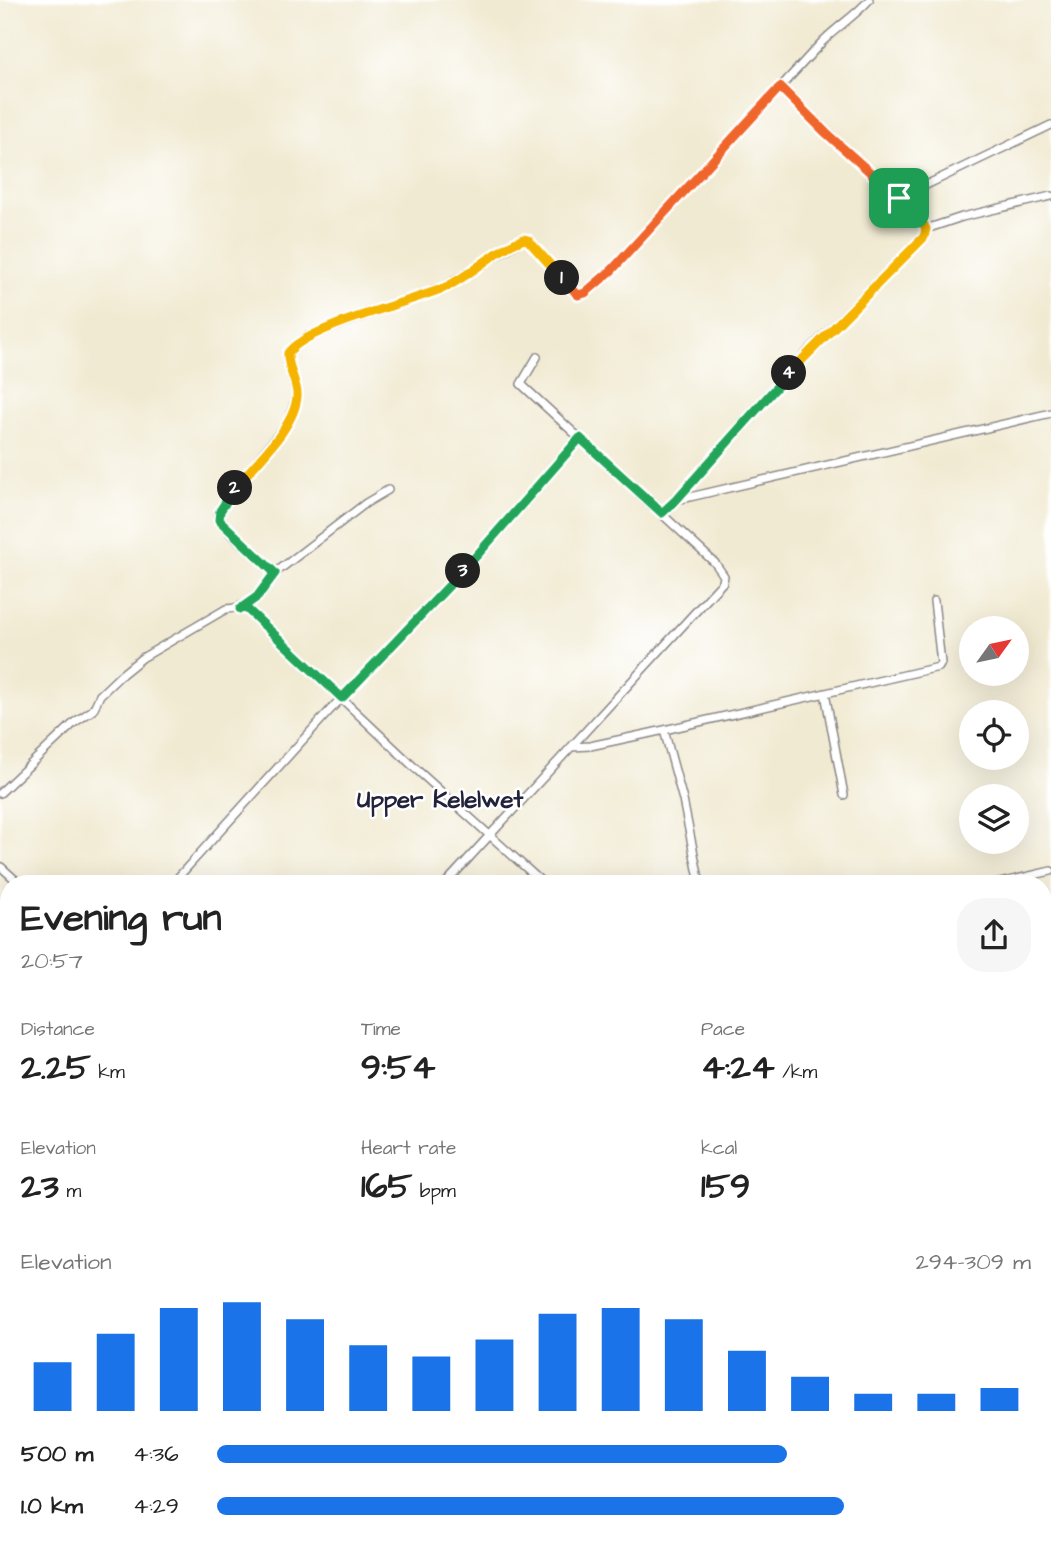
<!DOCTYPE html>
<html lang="en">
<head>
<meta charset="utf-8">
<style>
	body { margin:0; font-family:"Architects Daughter",sans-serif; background:#f6f6f6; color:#222; height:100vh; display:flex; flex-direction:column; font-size:26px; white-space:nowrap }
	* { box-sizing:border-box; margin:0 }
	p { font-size:23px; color:#767676 }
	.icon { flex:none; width:38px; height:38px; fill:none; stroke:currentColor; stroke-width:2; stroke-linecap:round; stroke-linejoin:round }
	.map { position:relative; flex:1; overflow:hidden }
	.details { position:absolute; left:0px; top:875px; width:1052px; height:674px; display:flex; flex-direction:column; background:#fff; border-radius:28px 28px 0 0; box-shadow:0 7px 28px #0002 }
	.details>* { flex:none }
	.needle { width:46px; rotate:57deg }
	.buttons { position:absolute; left:959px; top:616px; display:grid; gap:14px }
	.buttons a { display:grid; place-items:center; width:70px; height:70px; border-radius:50%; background:#fff; box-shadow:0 7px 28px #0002; font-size:35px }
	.pin { position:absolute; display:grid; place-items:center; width:60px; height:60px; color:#fff; margin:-30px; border-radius:14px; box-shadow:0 4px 10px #0006 }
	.km { position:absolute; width:35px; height:35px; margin:-18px; border-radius:50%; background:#222; color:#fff; font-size:19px; line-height:35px; text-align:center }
	.round { display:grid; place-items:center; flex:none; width:74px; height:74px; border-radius:28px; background:#f6f6f6 }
	.overview { display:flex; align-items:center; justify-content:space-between; height:119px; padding:0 21px }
	h1 { font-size:38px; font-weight:700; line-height:52px }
	.figures { display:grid; grid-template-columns:repeat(3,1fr); gap:10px; height:119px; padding:7px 21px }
	.figures div { display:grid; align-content:center }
	.figures b { font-size:35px; font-weight:700 }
	.figures small { font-size:19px; font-weight:400 }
	.figures p { font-size:19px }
	.chart { height:196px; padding:14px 21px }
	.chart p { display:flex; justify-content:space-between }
	.chart svg { width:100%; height:126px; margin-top:7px; stroke:#1a73e8; stroke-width:6 }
	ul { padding:0 21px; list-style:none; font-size:23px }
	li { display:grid; grid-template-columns:112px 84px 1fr; align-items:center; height:52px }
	li i { height:18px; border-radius:9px; background:#1a73e8 }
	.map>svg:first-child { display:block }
</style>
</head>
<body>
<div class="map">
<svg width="1051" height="1548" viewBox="0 0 1051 1548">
	<rect width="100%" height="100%" fill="#fff"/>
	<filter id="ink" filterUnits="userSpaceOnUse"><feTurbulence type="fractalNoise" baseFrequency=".0143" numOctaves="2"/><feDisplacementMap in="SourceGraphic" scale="14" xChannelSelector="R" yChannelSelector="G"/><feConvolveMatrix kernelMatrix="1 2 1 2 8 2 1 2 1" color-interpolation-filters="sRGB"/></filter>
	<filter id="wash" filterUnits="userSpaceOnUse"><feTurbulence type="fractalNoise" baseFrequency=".00686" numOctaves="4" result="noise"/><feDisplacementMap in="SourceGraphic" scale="28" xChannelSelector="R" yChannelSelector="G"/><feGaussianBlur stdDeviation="1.57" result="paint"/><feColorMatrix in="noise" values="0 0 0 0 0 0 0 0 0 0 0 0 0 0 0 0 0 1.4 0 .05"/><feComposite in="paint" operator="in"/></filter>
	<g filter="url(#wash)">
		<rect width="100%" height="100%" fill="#f1ead2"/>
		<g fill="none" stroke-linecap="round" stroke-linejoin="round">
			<!-- stream -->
			<path stroke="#54bcd1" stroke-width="2" d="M0,1145L9,1146
				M264,1548L265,1540"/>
		</g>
	</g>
	<g filter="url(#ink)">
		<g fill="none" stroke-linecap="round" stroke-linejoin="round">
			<!-- minor casing -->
			<g stroke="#8a8686" stroke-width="10">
				<path id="minor" d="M899,198L1051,125
					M926,229L962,217L1051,196
					M388,490L366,503L275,573L230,533L218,515L230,495L288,422L297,395L287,359C288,346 300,341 311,335L442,288L524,239L528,240L574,291L578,295L585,293L612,270L823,41C838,26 855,16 869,0
					M677,500L1051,413
					M662,513L676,500L808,351L924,237L926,229L924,225C879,176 826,135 780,87
					M241,609L246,608L416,769L544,884
					M825,693L844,795
					M664,730L683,800L700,884
					M571,747L590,746L651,733L939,667L941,663L934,601
					M0,793L75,722L93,710L100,695L121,675L142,658L226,609C250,608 262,592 275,573
					M0,866L20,884
					M172,884L331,709L476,557L580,438
					M445,884L723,582L724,576L715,563L521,384L537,357
					M995,884L1051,871
					M1043,1057L1051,1055
					M0,1071L9,1062
					M1043,1269L1051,1267
					M1043,1326L1051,1366
					M1043,1482L1051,1480
					M747,1540L748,1548
					M817,1540L819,1548
					M49,1548L52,1540
					M759,1548L786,1540"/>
			</g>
			<!-- minor -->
			<use href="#minor" stroke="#fff" stroke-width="7"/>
		</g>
	</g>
	<g fill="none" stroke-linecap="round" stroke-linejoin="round" filter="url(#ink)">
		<!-- split-1 casing -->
		<g stroke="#fff" stroke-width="14">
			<path id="split-1" d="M562,278L578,295L585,293L612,270L780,87L826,133L899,198"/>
		</g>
		<!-- split-2 casing -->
		<g stroke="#fff" stroke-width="14">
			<path id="split-2" d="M235,488C254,464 295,428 297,396C298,383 287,369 288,353C305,327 412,302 446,287C473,274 496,249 524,239L528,240L562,278"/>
		</g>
		<!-- split-3 casing -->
		<g stroke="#fff" stroke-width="14">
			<path id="split-3" d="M235,488L220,511L219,520L275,573L257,597L240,609L246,608L342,698L463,571"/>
		</g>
		<!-- split-4 casing -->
		<g stroke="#fff" stroke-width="14">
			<path id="split-4" d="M463,571L580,438L662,513L676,500L789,373"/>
		</g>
		<!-- split-5 casing -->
		<g stroke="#fff" stroke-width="14">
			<path id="split-5" d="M789,373L924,237L926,229L924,225L899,198"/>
		</g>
		<!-- split-1 -->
		<use href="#split-1" stroke="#f0652b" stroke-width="9"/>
		<!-- split-2 -->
		<use href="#split-2" stroke="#f5b400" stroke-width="9"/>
		<!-- split-3 -->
		<use href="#split-3" stroke="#22a559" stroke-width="9"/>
		<!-- split-4 -->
		<use href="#split-4" stroke="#22a559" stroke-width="9"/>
		<!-- split-5 -->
		<use href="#split-5" stroke="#f5b400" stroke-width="9"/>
	</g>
	<g text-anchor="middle" stroke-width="5" stroke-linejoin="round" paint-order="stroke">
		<!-- quarter labels -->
		<g font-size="24" font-weight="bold" fill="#22223b" stroke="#fff">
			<text x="440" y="807">Upper Kelelwet</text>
		</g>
	</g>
</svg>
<div class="buttons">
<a><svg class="needle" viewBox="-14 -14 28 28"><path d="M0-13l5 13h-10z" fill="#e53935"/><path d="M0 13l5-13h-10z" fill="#767676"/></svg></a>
<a><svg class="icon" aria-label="locate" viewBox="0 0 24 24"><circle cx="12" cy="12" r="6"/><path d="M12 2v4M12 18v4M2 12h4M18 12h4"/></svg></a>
<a><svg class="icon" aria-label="layers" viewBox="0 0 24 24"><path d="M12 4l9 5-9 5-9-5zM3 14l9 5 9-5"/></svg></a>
</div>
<div class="pin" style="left:899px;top:198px;background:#1e9e55"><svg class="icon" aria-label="arrive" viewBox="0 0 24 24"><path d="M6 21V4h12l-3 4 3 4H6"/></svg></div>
<b class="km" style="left:562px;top:278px">1</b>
<b class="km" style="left:235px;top:488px">2</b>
<b class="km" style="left:463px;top:571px">3</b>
<b class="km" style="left:789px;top:373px">4</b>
<section class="details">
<div class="overview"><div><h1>Evening run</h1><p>20:57</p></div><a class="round"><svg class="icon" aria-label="share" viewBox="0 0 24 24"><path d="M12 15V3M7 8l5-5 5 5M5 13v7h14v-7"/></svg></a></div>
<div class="figures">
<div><p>Distance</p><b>2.25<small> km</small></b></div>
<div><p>Time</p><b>9:54</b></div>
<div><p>Pace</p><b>4:24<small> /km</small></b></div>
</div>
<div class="figures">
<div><p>Elevation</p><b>23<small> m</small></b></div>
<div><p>Heart rate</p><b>165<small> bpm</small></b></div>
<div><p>kcal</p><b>159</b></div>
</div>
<div class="chart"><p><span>Elevation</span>294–309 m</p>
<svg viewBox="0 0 160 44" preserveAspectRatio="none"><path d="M5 44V27M15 44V17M25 44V8M35 44V6M45 44V12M55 44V21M65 44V25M75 44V19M85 44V10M95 44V8M105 44V12M115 44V23M125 44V32M135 44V38M145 44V38M155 44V36"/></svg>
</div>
<ul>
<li><b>500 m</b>4:36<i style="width:70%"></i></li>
<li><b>1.0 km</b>4:29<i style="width:77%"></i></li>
</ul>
</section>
</div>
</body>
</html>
